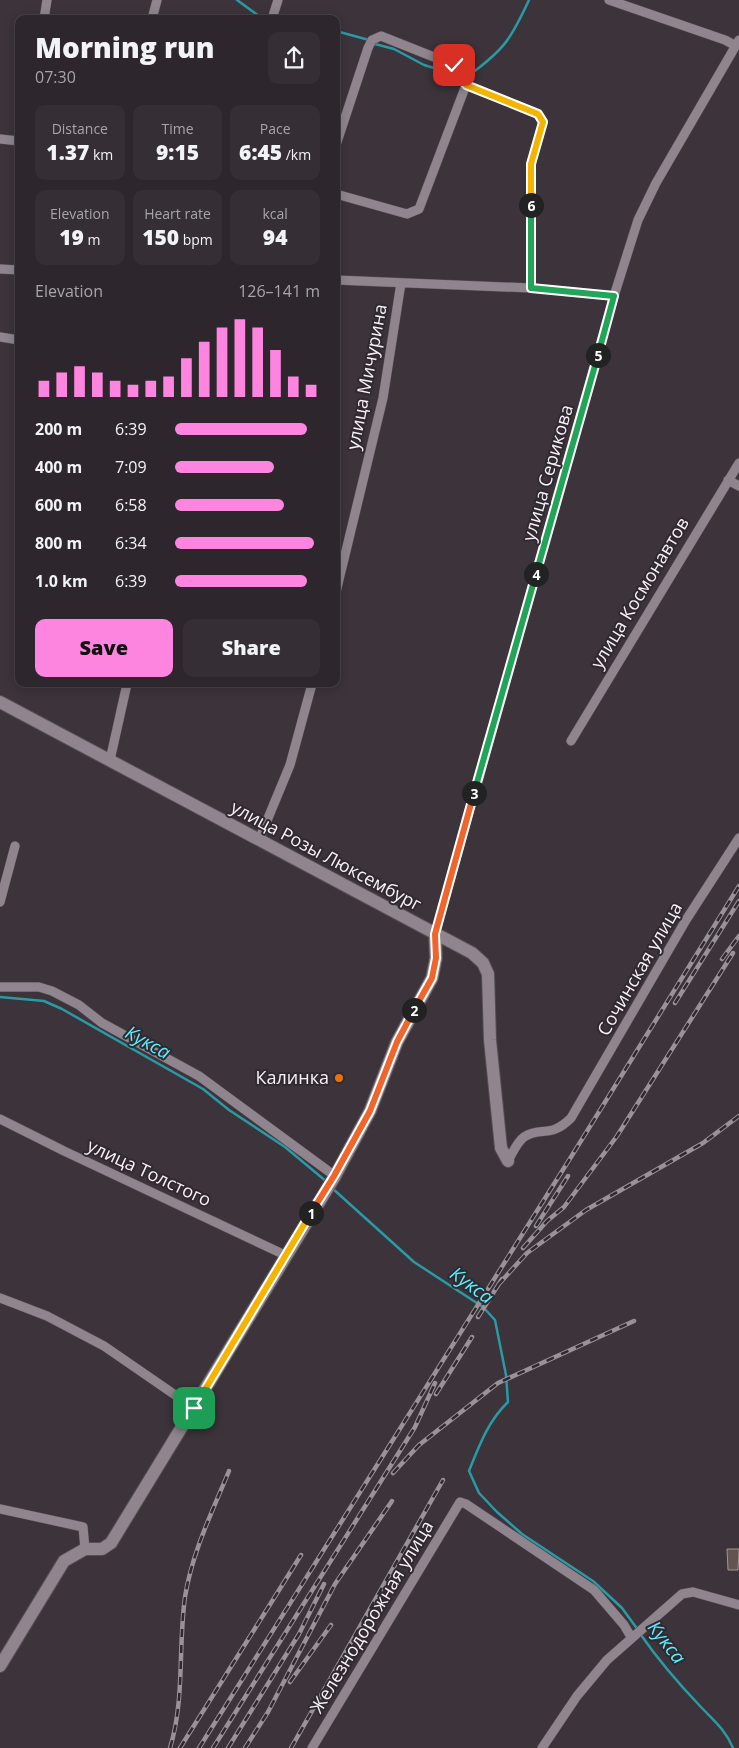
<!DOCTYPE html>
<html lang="en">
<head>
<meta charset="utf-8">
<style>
	body { margin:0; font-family:"Open Sans",sans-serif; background:#352e34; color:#f1f3f6; height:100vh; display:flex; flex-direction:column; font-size:19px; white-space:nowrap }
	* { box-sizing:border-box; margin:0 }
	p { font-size:16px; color:#a7a5a9 }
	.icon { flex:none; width:28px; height:28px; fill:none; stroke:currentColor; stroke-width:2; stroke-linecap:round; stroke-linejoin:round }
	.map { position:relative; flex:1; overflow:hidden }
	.sheet { position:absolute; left:15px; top:15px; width:325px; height:672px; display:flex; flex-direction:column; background:#2d262c; border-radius:10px; box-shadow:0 2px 12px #0003,0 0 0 1px #484348 }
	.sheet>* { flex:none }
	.pin { position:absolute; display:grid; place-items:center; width:42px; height:42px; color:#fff; margin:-21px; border-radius:10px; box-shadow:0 2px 8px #0006 }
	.km { position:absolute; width:25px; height:25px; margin:-12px; border-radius:50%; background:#222; color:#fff; font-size:14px; line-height:25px; text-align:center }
	.round { display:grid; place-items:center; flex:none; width:52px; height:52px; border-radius:10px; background:#352e34 }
	.summary { display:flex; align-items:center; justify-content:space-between; height:85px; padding:0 20px }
	h1 { font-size:28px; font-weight:800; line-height:38px }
	.metrics { display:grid; grid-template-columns:repeat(3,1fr); gap:8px; height:85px; padding:5px 20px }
	.metrics div { display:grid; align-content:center; border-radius:10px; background:#352e34; text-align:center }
	.metrics b { font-size:21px; font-weight:800 }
	.metrics small { font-size:14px; font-weight:400 }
	.metrics p { font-size:14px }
	.chart { height:140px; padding:10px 20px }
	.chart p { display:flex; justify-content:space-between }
	.chart svg { width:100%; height:90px; margin-top:5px; stroke:#fe85df; stroke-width:6 }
	.primary-button { display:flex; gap:10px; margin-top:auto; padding:10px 20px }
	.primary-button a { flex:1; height:58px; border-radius:10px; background:#fe85df; color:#111; font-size:20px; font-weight:800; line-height:58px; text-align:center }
	.primary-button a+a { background:#352e34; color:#f1f3f6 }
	ul { padding:0 20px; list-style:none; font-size:16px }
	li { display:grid; grid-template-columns:80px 60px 1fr; align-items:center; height:38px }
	li i { height:12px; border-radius:6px; background:#fe85df }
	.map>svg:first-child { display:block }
</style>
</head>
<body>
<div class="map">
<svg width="739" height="1748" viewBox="0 0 739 1748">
	<rect width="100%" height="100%" fill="#3c333b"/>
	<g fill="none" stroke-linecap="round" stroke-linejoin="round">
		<!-- stream -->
		<path stroke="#299ba4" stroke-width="2.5" d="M237,0L263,19
			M336,31L369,40
			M375,44L394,49L424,65L457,75
			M468,76C504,50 511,39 529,0
			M0,997L44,1001L62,1009L203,1089L229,1110L285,1147L327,1182
			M332,1188L414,1262L483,1307L495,1320L506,1375L508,1402C488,1421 479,1446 469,1471L479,1493L497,1512L522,1534L593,1581L622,1608L638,1630
			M641,1635C657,1658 680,1685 700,1706C714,1721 725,1729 733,1748"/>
	</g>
	<!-- building -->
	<path fill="#625551" stroke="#a49490" d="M727,1549H739L738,1570H728Z"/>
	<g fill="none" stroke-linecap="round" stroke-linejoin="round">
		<!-- street casing -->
		<g stroke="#564f55" stroke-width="10">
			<path id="street" d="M609,0L725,40L736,46
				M44,19L47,0
				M152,19L157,0
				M272,19L278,0
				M0,139L19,141
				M336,145L368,48L372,40L381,36L454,65L462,73L466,85L538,114L543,123L531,164V288
				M336,194L407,214L419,209L466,85
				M0,269L19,270
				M336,280L531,288L614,296
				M0,337L19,340
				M728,480L739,486
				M336,592L383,398L401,283
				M571,741L739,463
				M110,760L127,684
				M259,840L290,765L312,684
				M0,902L15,846
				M435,934L614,296L638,220L656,183L739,40
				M0,987H39L52,991L79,1005L102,1023L199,1076L335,1176
				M0,1119L64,1151L285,1255
				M508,1161C512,1154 517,1142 524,1137C541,1126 550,1139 571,1118L686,920L739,838
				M0,1298L47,1316L104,1346L194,1408
				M0,1509L83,1527L85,1549
				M312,1748L460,1502L466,1504L594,1590L624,1625L631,1637
				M542,1748L577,1696L607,1660L682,1594L693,1592L739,1605"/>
		</g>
		<!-- secondary casing -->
		<g stroke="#564f55" stroke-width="14">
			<path id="secondary" d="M0,702L472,953L483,963L488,974L490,1040L501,1148L508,1161
				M0,1666L64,1561L85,1549H102L111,1543L335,1176L370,1111L397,1042L432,978L436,958L435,934"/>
		</g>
		<!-- street -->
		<use href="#street" stroke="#90858f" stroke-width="9"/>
		<!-- secondary -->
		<use href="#secondary" stroke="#90858f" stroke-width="12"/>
		<!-- rail casing -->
		<g stroke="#999298" stroke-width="4.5">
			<path id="rail" d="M722,959L739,936
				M675,1003L739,901
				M536,1226L568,1176
				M523,1248L547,1221L564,1207L617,1136L733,953
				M498,1285L527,1253L586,1210L703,1143L739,1116
				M478,1317L502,1279
				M436,1394L472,1337
				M393,1473L419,1445L498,1383L634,1321
				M290,1682L331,1625
				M170,1748C185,1699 178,1647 185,1597C192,1553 212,1512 229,1471
				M180,1748L301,1555
				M199,1748L571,1157L739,886
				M213,1748L415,1427L435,1383
				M228,1748L299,1634L324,1584
				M245,1748L268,1712L335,1584L392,1501
				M291,1748L443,1480"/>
		</g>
		<!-- rail -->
		<use href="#rail" stroke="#312931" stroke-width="2.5" stroke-dasharray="8" stroke-linecap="butt"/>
	</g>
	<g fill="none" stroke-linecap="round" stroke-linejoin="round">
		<!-- split-1 casing -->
		<g stroke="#fff" stroke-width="10">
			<path id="split-1" d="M194,1408L311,1213"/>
		</g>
		<!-- split-2 casing -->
		<g stroke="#fff" stroke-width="10">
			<path id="split-2" d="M311,1213L334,1176L370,1111L397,1042L414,1010"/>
		</g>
		<!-- split-3 casing -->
		<g stroke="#fff" stroke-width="10">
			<path id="split-3" d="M414,1010L432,978L436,958L435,934L474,793"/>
		</g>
		<!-- split-4 casing -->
		<g stroke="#fff" stroke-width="10">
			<path id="split-4" d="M474,793L536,574"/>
		</g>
		<!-- split-5 casing -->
		<g stroke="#fff" stroke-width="10">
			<path id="split-5" d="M536,574L598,355"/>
		</g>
		<!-- split-6 casing -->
		<g stroke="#fff" stroke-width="10">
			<path id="split-6" d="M531,205V288L614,296L598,355"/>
		</g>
		<!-- split-7 casing -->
		<g stroke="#fff" stroke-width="10">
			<path id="split-7" d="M454,65L462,73L466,85L538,114L543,122L531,164V205"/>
		</g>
		<!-- split-1 -->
		<use href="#split-1" stroke="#f5b400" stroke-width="6"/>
		<!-- split-2 -->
		<use href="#split-2" stroke="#f0652b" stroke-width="6"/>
		<!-- split-3 -->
		<use href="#split-3" stroke="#f0652b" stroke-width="6"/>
		<!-- split-4 -->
		<use href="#split-4" stroke="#22a559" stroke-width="6"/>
		<!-- split-5 -->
		<use href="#split-5" stroke="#22a559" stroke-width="6"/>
		<!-- split-6 -->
		<use href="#split-6" stroke="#22a559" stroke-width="6"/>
		<!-- split-7 -->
		<use href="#split-7" stroke="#f5b400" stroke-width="6"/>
	</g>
	<!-- markers -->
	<circle fill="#e8710a" stroke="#312931" stroke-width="2" cx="339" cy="1078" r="5"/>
	<g text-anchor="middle" stroke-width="4" stroke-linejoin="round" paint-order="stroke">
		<!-- street labels -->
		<g font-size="18" fill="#f7f2f7" stroke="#312931">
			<text transform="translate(367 377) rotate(-79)" y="6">улица Мичурина</text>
			<text transform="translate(548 473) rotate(-74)" y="6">улица Серикова</text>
			<text transform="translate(640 593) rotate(-59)" y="6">улица Космонавтов</text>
			<text transform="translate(326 856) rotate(28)" y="6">улица Розы Люксембург</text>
			<text transform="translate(640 969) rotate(-60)" y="6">Сочинская улица</text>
			<text transform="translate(149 1173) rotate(25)" y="6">улица Толстого</text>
			<text transform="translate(372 1617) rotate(-59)" y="6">Железнодорожная улица</text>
		</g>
		<!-- poi labels -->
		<g font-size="18" fill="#f7f2f7" stroke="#312931" text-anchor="end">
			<text x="329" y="1084">Калинка</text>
		</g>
		<!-- water labels -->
		<g font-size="19" font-style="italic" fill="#58f1fd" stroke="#312931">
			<text transform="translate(148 1042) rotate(29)" y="7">Кукса</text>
			<text transform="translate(472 1285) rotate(36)" y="7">Кукса</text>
			<text transform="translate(667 1642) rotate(52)" y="7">Кукса</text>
		</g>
	</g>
</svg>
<div class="pin" style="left:194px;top:1408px;background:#1e9e55"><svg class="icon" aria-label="arrive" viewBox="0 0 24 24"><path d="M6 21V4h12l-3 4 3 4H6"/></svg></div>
<div class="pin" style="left:454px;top:65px;background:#d93025"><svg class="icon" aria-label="check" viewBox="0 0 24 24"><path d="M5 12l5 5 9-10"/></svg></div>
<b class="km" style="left:311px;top:1213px">1</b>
<b class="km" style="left:414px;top:1010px">2</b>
<b class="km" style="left:474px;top:793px">3</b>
<b class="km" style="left:536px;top:574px">4</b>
<b class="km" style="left:598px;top:355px">5</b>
<b class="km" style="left:531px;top:205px">6</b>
<section class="sheet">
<div class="summary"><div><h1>Morning run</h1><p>07:30</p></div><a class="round"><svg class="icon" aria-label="share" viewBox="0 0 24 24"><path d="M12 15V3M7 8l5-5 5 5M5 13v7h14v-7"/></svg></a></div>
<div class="metrics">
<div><p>Distance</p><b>1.37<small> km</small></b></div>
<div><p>Time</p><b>9:15</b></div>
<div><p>Pace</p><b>6:45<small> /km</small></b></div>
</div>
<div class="metrics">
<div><p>Elevation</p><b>19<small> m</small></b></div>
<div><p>Heart rate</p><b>150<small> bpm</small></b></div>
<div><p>kcal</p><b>94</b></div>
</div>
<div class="chart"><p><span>Elevation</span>126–141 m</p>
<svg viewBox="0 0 160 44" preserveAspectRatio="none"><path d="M5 44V36M15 44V32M25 44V29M35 44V32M45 44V36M55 44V38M65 44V36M75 44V34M85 44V25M95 44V17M105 44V10M115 44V6M125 44V10M135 44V21M145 44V34M155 44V38"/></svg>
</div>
<ul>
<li><b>200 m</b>6:39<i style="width:91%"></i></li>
<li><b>400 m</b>7:09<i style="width:68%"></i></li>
<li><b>600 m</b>6:58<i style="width:75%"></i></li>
<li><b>800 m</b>6:34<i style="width:96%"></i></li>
<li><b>1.0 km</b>6:39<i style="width:91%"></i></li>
</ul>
<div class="primary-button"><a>Save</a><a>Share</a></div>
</section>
</div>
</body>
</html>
